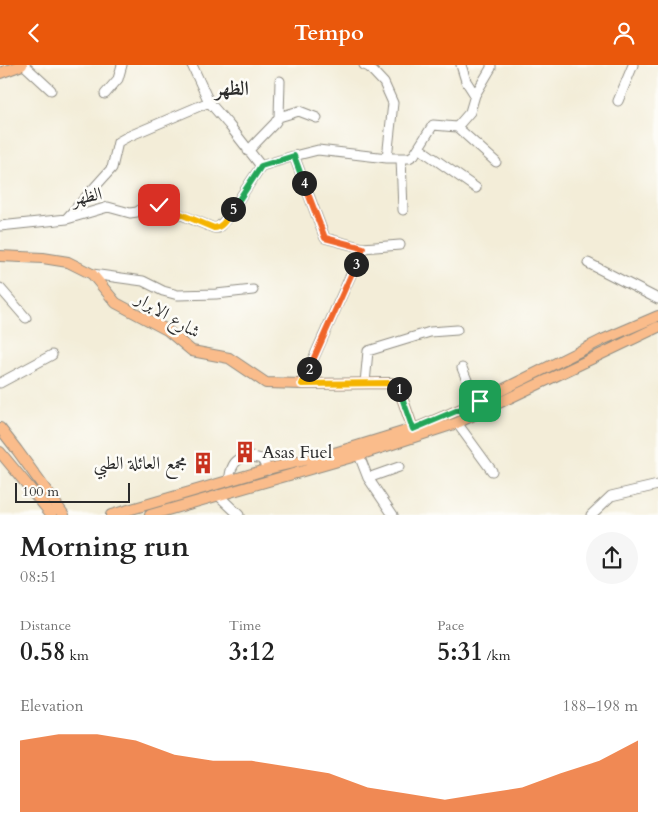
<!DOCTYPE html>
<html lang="en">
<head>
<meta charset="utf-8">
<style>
	body { margin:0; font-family:Cardo,Amiri,serif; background:#f6f6f6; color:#222; height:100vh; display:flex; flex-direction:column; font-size:19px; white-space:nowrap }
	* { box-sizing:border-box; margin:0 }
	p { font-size:16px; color:#767676 }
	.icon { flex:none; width:28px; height:28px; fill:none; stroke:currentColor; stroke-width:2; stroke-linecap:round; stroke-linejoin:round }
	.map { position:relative; height:450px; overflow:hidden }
	.sheet { display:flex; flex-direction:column; background:#fff; flex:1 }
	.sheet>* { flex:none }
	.scale { position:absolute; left:15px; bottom:12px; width:115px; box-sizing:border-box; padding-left:5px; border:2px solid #2b2b2b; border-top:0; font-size:14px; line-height:18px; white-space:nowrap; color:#2b2b2b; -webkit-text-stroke:4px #fdfcf7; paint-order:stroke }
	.pin { position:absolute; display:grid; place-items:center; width:42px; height:42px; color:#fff; margin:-21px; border-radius:10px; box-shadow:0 2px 8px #0006 }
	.km { position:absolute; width:25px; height:25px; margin:-12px; border-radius:50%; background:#222; color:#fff; font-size:14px; line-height:25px; text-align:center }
	.round { display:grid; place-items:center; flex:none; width:52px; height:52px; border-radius:26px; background:#f6f6f6 }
	.head { display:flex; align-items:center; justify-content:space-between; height:85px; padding:0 20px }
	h1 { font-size:28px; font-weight:600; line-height:38px }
	.figures { display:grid; grid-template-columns:repeat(3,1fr); gap:8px; height:85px; padding:5px 20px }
	.figures div { display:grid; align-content:center }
	.figures b { font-size:25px; font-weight:600 }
	.figures small { font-size:14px; font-weight:400 }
	.figures p { font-size:14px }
	.chart { height:140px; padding:10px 20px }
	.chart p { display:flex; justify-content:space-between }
	.chart svg { width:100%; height:90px; margin-top:5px; fill:#ea580c; opacity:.7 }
	header { display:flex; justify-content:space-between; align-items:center; height:65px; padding:0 20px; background:#ea580c; color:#fff; font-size:22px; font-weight:600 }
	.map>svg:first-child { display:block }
</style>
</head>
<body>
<header><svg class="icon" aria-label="back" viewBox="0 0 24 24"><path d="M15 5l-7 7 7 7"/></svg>Tempo<svg class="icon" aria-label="person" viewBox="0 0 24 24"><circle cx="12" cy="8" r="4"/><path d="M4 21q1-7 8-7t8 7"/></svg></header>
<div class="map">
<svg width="658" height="450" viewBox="0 0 658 450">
	<rect width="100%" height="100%" fill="#fdfcf7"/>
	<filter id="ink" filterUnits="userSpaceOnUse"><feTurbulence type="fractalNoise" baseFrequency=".02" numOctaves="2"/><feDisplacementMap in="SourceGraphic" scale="10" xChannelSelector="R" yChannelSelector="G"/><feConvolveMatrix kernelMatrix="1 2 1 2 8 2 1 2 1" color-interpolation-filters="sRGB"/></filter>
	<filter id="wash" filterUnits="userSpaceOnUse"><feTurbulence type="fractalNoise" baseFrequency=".0096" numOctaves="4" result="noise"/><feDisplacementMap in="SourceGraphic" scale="20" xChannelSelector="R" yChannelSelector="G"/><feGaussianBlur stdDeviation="1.12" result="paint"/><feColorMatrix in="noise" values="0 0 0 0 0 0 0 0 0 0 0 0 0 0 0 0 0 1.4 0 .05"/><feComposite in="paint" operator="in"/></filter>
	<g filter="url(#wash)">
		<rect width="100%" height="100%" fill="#f3edd8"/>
	</g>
	<g filter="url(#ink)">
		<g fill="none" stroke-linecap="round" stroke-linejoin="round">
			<!-- minor casing -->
			<g stroke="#8f8c82" stroke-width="11">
				<path id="minor" d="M24,0L51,25
					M364,0L369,2L384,18L393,38L387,93
					M461,0L466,16L475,30
					M105,29L118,14L122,0
					M618,36L633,0
					M209,37L229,60L261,101
					M279,52L280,16
					M457,62L470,47L475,30L491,3V0
					M419,83L476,123
					M248,86L275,58L279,52L299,46L317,53
					M294,91L325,173L363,183L400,180
					M401,93L403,145
					M67,153L112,103L118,77L127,72L209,37L192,0
					M0,161L67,154L108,142L130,148L137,147L150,138L159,141L214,163H218L226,154L261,101L294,91L318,85L387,93H409L414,90L433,60L457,62L496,97
					M588,198L658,234
					M92,209L143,216L163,226L178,230L216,229L253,225
					M0,223L26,253
					M462,303L476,337
					M0,318L52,290
					M365,318L368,286L430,267L457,265
					M302,319L363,183
					M457,358L492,406
					M359,390L368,413L393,450
					M368,413L399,402
					M229,416C230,412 230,406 232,403C237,390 251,391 262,394L268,405
					M218,430L239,450
					M591,450L611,431L658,420"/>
			</g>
			<!-- major casing -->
			<g stroke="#8f8c82" stroke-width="12">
				<path id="major" d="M0,8L22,0
					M0,191L43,193L68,197L92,209L116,238L167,265L192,286L229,293L266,318L302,319L391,318L399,324L413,364
					M0,363L17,385L64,450
					M0,387L52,450
					M111,450L272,403L331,389L419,362L480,336L602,275L658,251
					M150,450L359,390L457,358L658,262"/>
			</g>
			<!-- minor -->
			<use href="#minor" stroke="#fff" stroke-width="9"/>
			<!-- major -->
			<use href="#major" stroke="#fabc8b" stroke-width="10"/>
		</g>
	</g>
	<g fill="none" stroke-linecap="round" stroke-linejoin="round" filter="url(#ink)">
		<!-- split-1 casing -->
		<g stroke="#fff" stroke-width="10">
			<path id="split-1" d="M399,324L413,364L480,336"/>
		</g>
		<!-- split-2 casing -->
		<g stroke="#fff" stroke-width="10">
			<path id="split-2" d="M309,304L302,319L391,318L399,324"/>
		</g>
		<!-- split-3 casing -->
		<g stroke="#fff" stroke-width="10">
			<path id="split-3" d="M309,304L356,199"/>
		</g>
		<!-- split-4 casing -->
		<g stroke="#fff" stroke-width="10">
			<path id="split-4" d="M304,118L325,173L363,183L356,199"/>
		</g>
		<!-- split-5 casing -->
		<g stroke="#fff" stroke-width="10">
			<path id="split-5" d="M233,144L261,101L294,91L304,118"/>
		</g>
		<!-- split-6 casing -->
		<g stroke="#fff" stroke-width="10">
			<path id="split-6" d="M159,140L214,163C223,163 228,151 233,144"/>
		</g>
		<!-- split-1 -->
		<use href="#split-1" stroke="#22a559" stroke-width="6"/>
		<!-- split-2 -->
		<use href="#split-2" stroke="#f5b400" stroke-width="6"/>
		<!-- split-3 -->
		<use href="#split-3" stroke="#f0652b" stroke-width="6"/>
		<!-- split-4 -->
		<use href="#split-4" stroke="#f0652b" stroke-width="6"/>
		<!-- split-5 -->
		<use href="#split-5" stroke="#22a559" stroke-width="6"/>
		<!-- split-6 -->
		<use href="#split-6" stroke="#f5b400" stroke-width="6"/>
	</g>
	<!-- icons -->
	<defs>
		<g id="building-bare" transform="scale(1.725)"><path d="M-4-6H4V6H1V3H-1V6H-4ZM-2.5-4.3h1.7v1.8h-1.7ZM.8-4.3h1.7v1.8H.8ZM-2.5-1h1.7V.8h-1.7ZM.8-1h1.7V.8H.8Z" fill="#c8321e" stroke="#fdfcf7" stroke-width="2.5" paint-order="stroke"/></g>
	</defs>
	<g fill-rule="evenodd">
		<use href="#building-bare" x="245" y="387"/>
		<use href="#building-bare" x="203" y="398"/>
	</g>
	<g text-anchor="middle" stroke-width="5" stroke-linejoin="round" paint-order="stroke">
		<!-- street labels -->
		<g font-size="18" fill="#2b2b2b" stroke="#fdfcf7">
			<text transform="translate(87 131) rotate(-11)" y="6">الظهر</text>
			<text transform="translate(168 250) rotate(31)" y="6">شارع الابرار</text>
		</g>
		<!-- poi labels -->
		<g font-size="18" fill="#2b2b2b" stroke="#fdfcf7" text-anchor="start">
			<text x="262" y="393">Asas Fuel</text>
			<text x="187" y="404" text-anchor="end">مجمع العائلة الطبي</text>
		</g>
		<!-- quarter labels -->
		<g font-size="20" font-weight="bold" fill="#2b2b2b" stroke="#fdfcf7">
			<text x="232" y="30">الظهر</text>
		</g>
	</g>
</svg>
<div class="scale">100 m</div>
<div class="pin" style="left:480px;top:336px;background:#1e9e55"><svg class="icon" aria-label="arrive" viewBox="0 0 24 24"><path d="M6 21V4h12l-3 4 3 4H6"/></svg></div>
<div class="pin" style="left:159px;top:140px;background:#d93025"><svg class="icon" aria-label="check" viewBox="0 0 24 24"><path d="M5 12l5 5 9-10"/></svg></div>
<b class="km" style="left:399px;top:324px">1</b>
<b class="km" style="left:309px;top:304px">2</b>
<b class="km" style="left:356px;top:199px">3</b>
<b class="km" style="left:304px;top:118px">4</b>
<b class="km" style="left:233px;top:144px">5</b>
</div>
<section class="sheet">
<div class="head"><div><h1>Morning run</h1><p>08:51</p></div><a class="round"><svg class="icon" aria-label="share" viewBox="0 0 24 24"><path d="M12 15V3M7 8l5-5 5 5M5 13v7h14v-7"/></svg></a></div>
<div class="figures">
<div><p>Distance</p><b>0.58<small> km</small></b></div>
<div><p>Time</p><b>3:12</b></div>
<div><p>Pace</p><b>5:31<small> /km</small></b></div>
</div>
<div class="chart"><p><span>Elevation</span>188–198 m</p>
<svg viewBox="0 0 160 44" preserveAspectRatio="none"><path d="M0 44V9L10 6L20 6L30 9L40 16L50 19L60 19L70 22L80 25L90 32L100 35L110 38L120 35L130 32L140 25L150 19L160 9V44z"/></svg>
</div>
</section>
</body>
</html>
